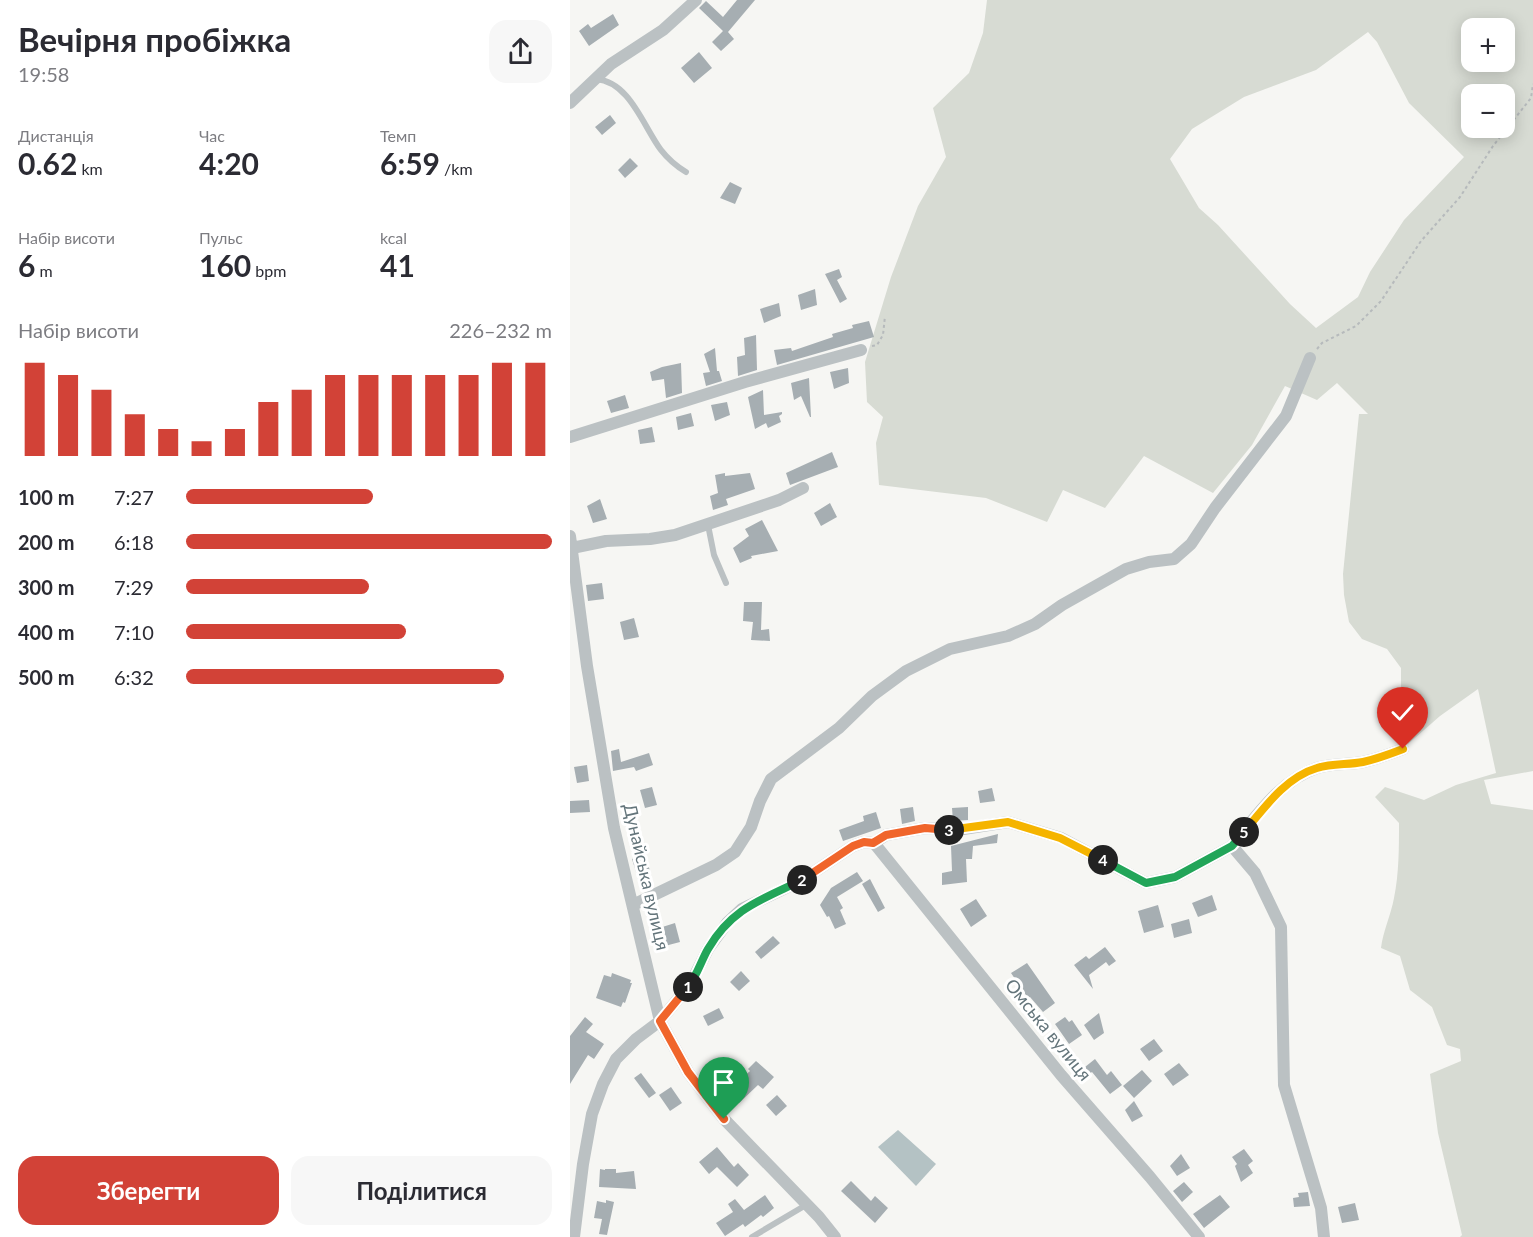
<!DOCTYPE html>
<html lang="uk">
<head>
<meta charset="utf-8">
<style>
	body { margin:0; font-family:Lato,sans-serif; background:#f7f7f7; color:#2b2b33; height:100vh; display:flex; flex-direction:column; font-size:22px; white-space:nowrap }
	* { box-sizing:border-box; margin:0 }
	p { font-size:20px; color:#7c7c81 }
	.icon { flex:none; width:33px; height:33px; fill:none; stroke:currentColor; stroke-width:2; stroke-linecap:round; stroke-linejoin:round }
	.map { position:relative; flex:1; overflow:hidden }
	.sheet { display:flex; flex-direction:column; background:#fff; width:570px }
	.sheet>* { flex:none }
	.buttons { position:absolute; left:891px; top:18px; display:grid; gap:12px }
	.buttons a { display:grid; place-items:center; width:54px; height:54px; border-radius:12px; background:#fff; box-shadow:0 3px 15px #0003; font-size:30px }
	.pin { position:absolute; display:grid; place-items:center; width:51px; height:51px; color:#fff; margin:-62px -26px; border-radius:50% 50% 50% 0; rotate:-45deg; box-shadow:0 0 6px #0007 }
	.pin .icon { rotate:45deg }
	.km { position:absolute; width:30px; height:30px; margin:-15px; border-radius:50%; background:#222; color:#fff; font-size:16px; line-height:30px; text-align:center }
	.round { display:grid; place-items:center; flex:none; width:63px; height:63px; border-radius:18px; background:#f7f7f7 }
	.overview { display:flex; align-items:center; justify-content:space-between; height:102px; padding:0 18px }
	h1 { font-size:33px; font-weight:700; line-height:45px }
	.metrics { display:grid; grid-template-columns:repeat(3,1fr); gap:9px; height:102px; padding:6px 18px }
	.metrics div { display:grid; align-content:center }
	.metrics b { font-size:30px; font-weight:700 }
	.metrics small { font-size:16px; font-weight:400 }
	.metrics p { font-size:16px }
	.chart { height:168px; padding:12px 18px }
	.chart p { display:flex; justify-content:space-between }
	.chart svg { width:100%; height:108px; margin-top:6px; stroke:#d24237; stroke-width:6 }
	.action { display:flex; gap:12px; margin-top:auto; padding:12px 18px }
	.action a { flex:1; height:69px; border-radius:18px; background:#d24237; color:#fff; font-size:24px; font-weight:700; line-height:69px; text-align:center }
	.action a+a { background:#f7f7f7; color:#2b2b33 }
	ul { padding:0 18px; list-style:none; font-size:20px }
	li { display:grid; grid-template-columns:96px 72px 1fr; align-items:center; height:45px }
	li i { height:15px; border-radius:8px; background:#d24237 }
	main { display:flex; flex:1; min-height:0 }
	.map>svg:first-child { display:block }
</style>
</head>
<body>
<main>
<section class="sheet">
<div class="overview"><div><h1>Вечірня пробіжка</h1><p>19:58</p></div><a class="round"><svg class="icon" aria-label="share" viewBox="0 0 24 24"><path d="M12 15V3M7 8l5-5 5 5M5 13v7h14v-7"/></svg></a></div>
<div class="metrics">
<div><p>Дистанція</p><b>0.62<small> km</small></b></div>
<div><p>Час</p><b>4:20</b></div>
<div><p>Темп</p><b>6:59<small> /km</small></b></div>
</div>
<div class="metrics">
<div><p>Набір висоти</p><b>6<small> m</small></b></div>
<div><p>Пульс</p><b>160<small> bpm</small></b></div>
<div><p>kcal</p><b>41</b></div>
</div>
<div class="chart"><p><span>Набір висоти</span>226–232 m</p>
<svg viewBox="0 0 160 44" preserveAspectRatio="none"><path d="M5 44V6M15 44V11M25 44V17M35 44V27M45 44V33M55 44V38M65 44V33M75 44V22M85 44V17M95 44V11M105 44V11M115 44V11M125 44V11M135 44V11M145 44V6M155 44V6"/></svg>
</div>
<ul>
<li><b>100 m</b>7:27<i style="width:51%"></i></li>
<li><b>200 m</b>6:18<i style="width:100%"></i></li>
<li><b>300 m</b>7:29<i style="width:50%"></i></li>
<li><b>400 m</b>7:10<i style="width:60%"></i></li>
<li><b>500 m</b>6:32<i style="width:87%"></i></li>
</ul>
<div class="action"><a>Зберегти</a><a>Поділитися</a></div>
</section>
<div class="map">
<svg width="963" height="1237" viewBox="0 0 963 1237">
	<rect width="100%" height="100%" fill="#f6f6f3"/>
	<!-- green -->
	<path fill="#d7dbd3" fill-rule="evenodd" d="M417,0H963V771L914,780L921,804L963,810V1237H890L892,1235L868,1133L860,1074L891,1061L890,1049L877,1045L862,1007L840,990L830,956L811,948C813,931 821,915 824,898C829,874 829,848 829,823L805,797L815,787L854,800L886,785L926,773L908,689L870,716L838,744L829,732L828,716L831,697V668L817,649L792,639L779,622L774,595L773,574L789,414H798L767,383L747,400L715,386L682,445L643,493L574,456L535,508L493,490L477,522L416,498L309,485L306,443L313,417L297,402L295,362L321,277L348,206L376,157L363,108L399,73L413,33ZM902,28H934V62H902ZM798,32L807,42L839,103L894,157L834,220L800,272L788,297L746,328L720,304L648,225L629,208L600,159L622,129L674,97L746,70ZM902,94H934V128H902Z"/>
	<!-- water -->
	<path fill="#b4c2c4" d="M328,1130L366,1164L346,1186L308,1147Z"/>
	<!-- building -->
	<path fill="#a6aeb2" d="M167,0H185L158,32L164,39L151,51L142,42L153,31L129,8L136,1L153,17Z
		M43,14L49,25L19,46L9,31L18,24L21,28Z
		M129,52L142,68L124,83L111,68Z
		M40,115L46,123L32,135L25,127Z
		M60,158L68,166L55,178L48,170Z
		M160,182L172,188L165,204L150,198Z
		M269,269L272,277L267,280L277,299L270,303L255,274Z
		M245,289L247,305L231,310L228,295Z
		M209,303L211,316L194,323L190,309Z
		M299,321L304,337L207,365L204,350L221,348L222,351L263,337L262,334L283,328L282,325Z
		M186,335L187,370L168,376L167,357L175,355L174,338Z
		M145,348L147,371H149L152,381L136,386L133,373L140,372L134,354Z
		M111,363L112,393L96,398L94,379L82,381L80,372L92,367Z
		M278,368L279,383L264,389L260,372Z
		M239,378L241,417H240L231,396L224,400L221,383Z
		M193,390L194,415L212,412V414L209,416L211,422L198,428L196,423L185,429L178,397Z
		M55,395L59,408L41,413L37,401Z
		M157,402L160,415L145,421L141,405Z
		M121,413L124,426L108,430L106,417Z
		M82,427L85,442L70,444L68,430Z
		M262,452L268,467L220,485L216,473Z
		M155,473V476L180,473L185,489L156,499L158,505L143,510L140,496L148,493L145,475Z
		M30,499L37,519L23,523L17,506Z
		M260,503L267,517L251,526L244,513Z
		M192,520L208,551L181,556L182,558L170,563L163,548L179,536L175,529Z
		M32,583L34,599L18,601L16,585Z
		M174,602H192L191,630L199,629L200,641L181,640L183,622L173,621Z
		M64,618L69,637L54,640L50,622Z
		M49,749L51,762L79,753L83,765L66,771L64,767L43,771L41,751Z
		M17,765L19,781L7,783L4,767Z
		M82,787L87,805L75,808L70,790Z
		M422,788L425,801L410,803L408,791Z
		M19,800L20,812L0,813V801Z
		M343,807L345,821L332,824L330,809Z
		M398,807V820L383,821L382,808Z
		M306,812L311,828L273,841L269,830L294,821L293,816Z
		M428,834L427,843L403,846L402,859H396L397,882L372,885V873L382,871L381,846Z
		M75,854L80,871L67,875L62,859Z
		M287,872L293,881L267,897L273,908L270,910L276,924L265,929L259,916L257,917L250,905L261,888Z
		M300,879L315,908L308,912L292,884Z
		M642,895L647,910L628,917L622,903Z
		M406,899L417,916L401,927L390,909Z
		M588,905L594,927L574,933L568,911Z
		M619,919L622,933L604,938L601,924Z
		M105,923L110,942L91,947L86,929Z
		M203,936L210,943L191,959L185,952Z
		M535,947L546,961L539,966L536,962L519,975L523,989L504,965L516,956L519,959Z
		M457,963L485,1003L473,1012L460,997L458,998L441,973Z
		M171,971L180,981L169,991L160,982Z
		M42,973L61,980L60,983H62L55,1003L53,1002L51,1007L26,998L34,975L41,977Z
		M149,1008L154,1018L138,1026L133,1016Z
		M529,1013L534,1033L524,1040L514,1025Z
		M15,1017L23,1024L16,1032L34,1044L24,1059L18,1055L0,1084V1036Z
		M495,1017L499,1022L502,1020L512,1035L499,1044L485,1024Z
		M584,1039L593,1051L579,1061L570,1049Z
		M525,1059L537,1075L541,1071L552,1085L540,1094L522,1072L519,1074L515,1067Z
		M186,1061L204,1077L193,1089L188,1085L169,1103L158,1091L180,1071L178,1069Z
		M609,1063L619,1075L603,1086L594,1074Z
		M572,1070L582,1081L564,1098L553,1086Z
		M71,1073L86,1093L79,1098L64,1078Z
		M101,1087L112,1103L100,1111L89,1095Z
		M207,1095L217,1106L206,1116L196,1105Z
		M564,1101L573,1116L562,1122L555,1110Z
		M147,1147L164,1167L168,1163L179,1175L167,1187L147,1167L139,1174L129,1162Z
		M674,1149L683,1161L678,1165L683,1173L671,1182L665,1166L667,1164L662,1157Z
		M611,1154L620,1168L607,1176L600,1166Z
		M30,1169L35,1170V1169H46V1173L64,1171L66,1189L29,1187Z
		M281,1181L301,1201L305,1196L318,1208L305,1223L271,1191Z
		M614,1182L623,1192L612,1202L603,1191Z
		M738,1192L740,1206L724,1207L723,1198L729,1197L728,1193Z
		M195,1195L204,1208L193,1217L191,1215L175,1227L173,1224L155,1236L146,1223L163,1212L158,1204L165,1199L174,1210Z
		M650,1195L660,1207L634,1228L623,1214Z
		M36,1200L44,1202L37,1235L29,1234L32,1219L24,1218L27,1201L36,1203Z
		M785,1203L789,1220L772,1223L768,1207Z"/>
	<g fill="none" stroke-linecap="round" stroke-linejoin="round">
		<!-- path -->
		<path stroke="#b6babc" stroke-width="2" stroke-dasharray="3 3" stroke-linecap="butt" d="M302,346L307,345L313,335L315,316
			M747,349L752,343L786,326L811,301L851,241L890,197L923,146L961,98L963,84"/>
		<!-- service -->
		<path stroke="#bbc1c3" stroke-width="6" d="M26,79C60,82 73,126 91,150C98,159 106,166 116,172
			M138,525L144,555L156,583
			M182,1237L236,1205"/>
		<!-- minor -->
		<path stroke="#bbc1c3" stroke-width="12" d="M0,103L41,64L93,30L126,0
			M0,437L175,382L291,350
			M0,536L17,666L44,828L90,1021L118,1072L154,1119L249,1217L265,1237
			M2,548L36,541L80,539L105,535L209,500L233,488
			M304,843L491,1075L580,1177L629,1237
			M662,846C685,818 711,779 747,768C762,763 778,765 793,762C807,759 820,754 833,749
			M63,905L146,865L165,852L181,827L190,801L201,779L269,728L302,696L336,671L380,649L438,636L465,624L492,605L556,569L579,562L604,559L621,544L645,508L716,416L740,358
			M4,1237L13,1164L22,1114L33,1084L46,1059L66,1039L90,1021L121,983L138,949L157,923L172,909L232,880L283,846L294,842L304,843L316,835L355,828L387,830L438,822L491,838L576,883L605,877L662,846L685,873L711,927L714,1085L751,1208L754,1237"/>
	</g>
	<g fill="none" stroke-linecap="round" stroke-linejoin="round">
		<!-- split-1 casing -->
		<g stroke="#fff" stroke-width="12">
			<path id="split-1" d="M118,987L90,1021L118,1072L154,1119"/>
		</g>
		<!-- split-2 casing -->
		<g stroke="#fff" stroke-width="12">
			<path id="split-2" d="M118,987C127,976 131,961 138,949C162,908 191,900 232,880"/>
		</g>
		<!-- split-3 casing -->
		<g stroke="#fff" stroke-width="12">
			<path id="split-3" d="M232,880L283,846L294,842L303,843L316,835L355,828L379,830"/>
		</g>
		<!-- split-4 casing -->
		<g stroke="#fff" stroke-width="12">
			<path id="split-4" d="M379,830L438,822L490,838L533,860"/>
		</g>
		<!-- split-5 casing -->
		<g stroke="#fff" stroke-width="12">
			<path id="split-5" d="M533,860L576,883L605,877L662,846L674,832"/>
		</g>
		<!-- split-6 casing -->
		<g stroke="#fff" stroke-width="12">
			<path id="split-6" d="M674,832C694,808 716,777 747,768C762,763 778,765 793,762C807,759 820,754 833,749"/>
		</g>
		<!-- split-1 -->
		<use href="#split-1" stroke="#f0652b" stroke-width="8"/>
		<!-- split-2 -->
		<use href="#split-2" stroke="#22a559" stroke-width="8"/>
		<!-- split-3 -->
		<use href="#split-3" stroke="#f0652b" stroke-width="8"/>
		<!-- split-4 -->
		<use href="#split-4" stroke="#f5b400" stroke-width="8"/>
		<!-- split-5 -->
		<use href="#split-5" stroke="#22a559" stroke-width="8"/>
		<!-- split-6 -->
		<use href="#split-6" stroke="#f5b400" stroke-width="8"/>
	</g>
	<g text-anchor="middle" stroke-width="6" stroke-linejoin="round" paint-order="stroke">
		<!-- street labels -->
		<g font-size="18" fill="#64757b" stroke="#fff">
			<text transform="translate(76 877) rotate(77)" y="6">Дунайська вулиця</text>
			<text transform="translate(478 1030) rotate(51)" y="6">Омська вулиця</text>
		</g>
	</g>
</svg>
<div class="buttons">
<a>+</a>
<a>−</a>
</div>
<div class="pin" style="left:154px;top:1119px;background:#1e9e55"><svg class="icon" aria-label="arrive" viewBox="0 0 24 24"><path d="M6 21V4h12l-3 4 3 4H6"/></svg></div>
<div class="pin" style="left:833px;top:749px;background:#d93025"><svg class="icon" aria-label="check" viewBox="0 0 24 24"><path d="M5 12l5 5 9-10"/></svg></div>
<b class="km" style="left:118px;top:987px">1</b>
<b class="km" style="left:232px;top:880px">2</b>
<b class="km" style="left:379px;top:830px">3</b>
<b class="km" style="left:533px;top:860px">4</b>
<b class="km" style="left:674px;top:832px">5</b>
</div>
</main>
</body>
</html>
